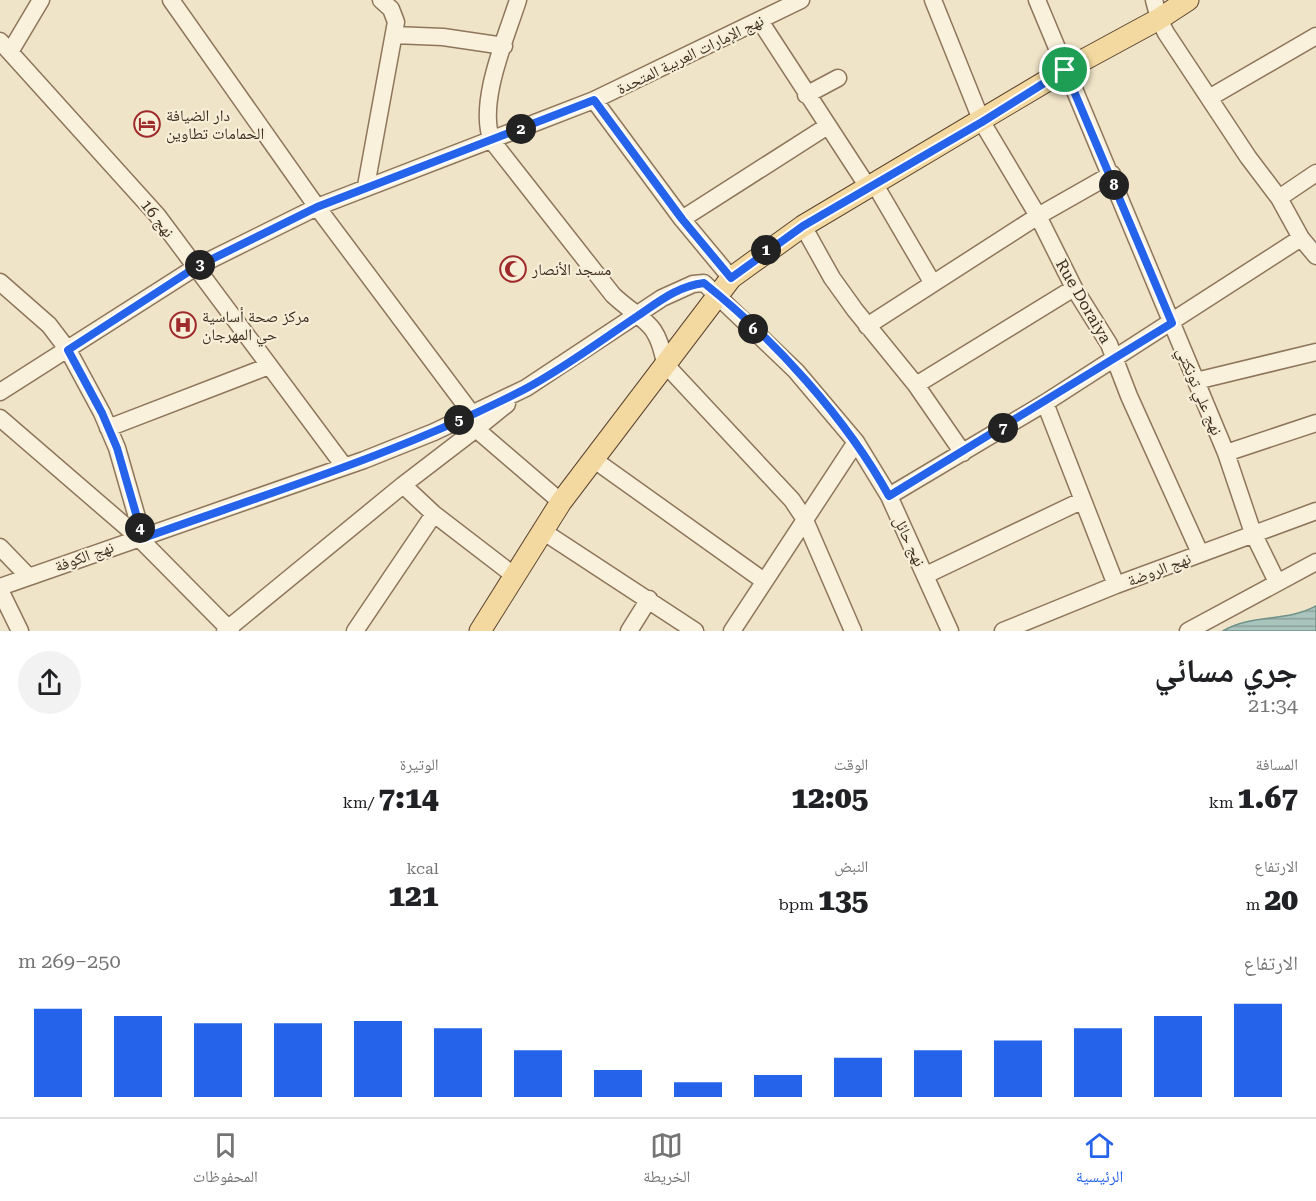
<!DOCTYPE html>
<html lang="ar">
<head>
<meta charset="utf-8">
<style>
	body { margin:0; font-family:"Roboto Serif","Noto Naskh Arabic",serif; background:#f2f2f2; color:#202124; direction:rtl; height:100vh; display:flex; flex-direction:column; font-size:22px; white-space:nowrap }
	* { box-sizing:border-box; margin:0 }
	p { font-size:20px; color:#757577 }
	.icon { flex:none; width:33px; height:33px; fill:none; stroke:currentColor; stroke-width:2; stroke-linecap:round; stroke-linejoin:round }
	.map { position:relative; height:631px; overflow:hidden; direction:ltr }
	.sheet { display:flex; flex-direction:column; background:#fff; flex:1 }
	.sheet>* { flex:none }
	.pin { position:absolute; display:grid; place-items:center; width:51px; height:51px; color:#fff; margin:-26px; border:3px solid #fff; border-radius:50%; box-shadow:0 2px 6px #0007 }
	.km { position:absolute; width:30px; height:30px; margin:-15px; border-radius:50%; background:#222; color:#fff; font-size:16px; line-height:30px; text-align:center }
	.round { display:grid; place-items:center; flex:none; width:63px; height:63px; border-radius:32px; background:#f2f2f2 }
	.head { display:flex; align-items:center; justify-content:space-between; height:102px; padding:0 18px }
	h1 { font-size:33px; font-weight:800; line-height:45px }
	.figures { display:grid; grid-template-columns:repeat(3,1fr); gap:9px; height:102px; padding:6px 18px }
	.figures div { display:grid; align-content:center }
	.figures b { font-size:30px; font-weight:800 }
	.figures small { font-size:16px; font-weight:400 }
	.figures p { font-size:16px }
	.chart { height:168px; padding:12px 18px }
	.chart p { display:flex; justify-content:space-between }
	.chart svg { width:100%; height:108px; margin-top:6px; stroke:#2563eb; stroke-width:6 }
	.tab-bar { display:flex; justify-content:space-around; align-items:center; height:84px; border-top:2px solid #e0e0e0; background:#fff; font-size:16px; color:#757577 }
	.tab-bar a { display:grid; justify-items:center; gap:3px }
	.tab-bar .current { color:#2563eb }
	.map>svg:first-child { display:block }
</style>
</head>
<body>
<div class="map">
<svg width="1316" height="631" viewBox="0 0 1316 631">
	<defs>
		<pattern id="water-rules" width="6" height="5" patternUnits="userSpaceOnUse" patternTransform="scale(1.5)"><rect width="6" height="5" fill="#a9c4bc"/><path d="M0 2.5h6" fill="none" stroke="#8ba098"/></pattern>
	</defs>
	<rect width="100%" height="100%" fill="#f0e4c8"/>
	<!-- water -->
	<path fill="url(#water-rules)" stroke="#6f938a" stroke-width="1.5" d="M1316,606V631H1223C1251,614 1287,622 1316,606Z"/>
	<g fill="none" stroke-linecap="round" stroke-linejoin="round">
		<!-- minor casing -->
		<g stroke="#8d765c" stroke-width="19">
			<path id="minor" d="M171,0L317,207L472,414
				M518,0C506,38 477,103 492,141L613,295C643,323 657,319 665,364L792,500L804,518L853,631
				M933,0L982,122L1038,216L1074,288L1109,344L1129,396L1200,553
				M1037,0L1226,453L1253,533L1277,582
				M1154,0L1159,19L1166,33L1248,157L1279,198L1301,238L1316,256
				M760,21L868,187
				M394,35L443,37L504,46
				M0,41L157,215L344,466
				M10,52L41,0
				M806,95L838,78
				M1209,98L1316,36
				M594,100L682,219L731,278
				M874,183L932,282
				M366,186L396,22L391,9L381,0
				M1279,198L1316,173
				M682,219L826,127
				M803,226L832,278L855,310L916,385L963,453
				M0,282L49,325L68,350L102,413L117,448L143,538
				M867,326L1038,216L1112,174
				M1196,381L1316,352
				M916,385L1074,288
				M0,392L196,267L317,207L594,100L801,0
				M1045,403L1116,585
				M507,404L476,429L561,502
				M0,418L138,537L231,631
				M108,428L269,366
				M1226,453L1316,423
				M593,459L764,581
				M403,485L434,514L516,577
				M889,496L1045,403L1301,238
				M544,532L695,631
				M0,547L28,576
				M926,575L1081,501
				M0,587L364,460L434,432L526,388L662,298L693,284L704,283L796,371L856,442L889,496L950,631
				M0,590L20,631
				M225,631L403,485L476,429
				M355,631L434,514
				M629,631L649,599
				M732,631L856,442
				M1003,631L1116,585L1316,511
				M1188,631L1316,562"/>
		</g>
		<!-- major casing -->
		<g stroke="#5b4430" stroke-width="23">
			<path id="major" d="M480,631L561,502L731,278L803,226L1065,70L1159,19L1188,0"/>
		</g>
		<!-- minor -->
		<use href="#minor" stroke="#faf1dc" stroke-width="16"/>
		<!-- major -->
		<use href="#major" stroke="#f3d9a0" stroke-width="21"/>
	</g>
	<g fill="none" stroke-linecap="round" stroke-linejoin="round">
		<!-- route casing -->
		<g stroke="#fff" stroke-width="12">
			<path id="route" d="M1065,70L1172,323L889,496C846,418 774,339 704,283C677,286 657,303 636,317C600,341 563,369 525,389C403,452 272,492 143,538L117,448L102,413L68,350L196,267L317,207L594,100L682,219L731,278L803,226L982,122Z"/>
		</g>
		<!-- route -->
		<use href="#route" stroke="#2563eb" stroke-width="8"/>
	</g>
	<!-- icons -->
	<defs>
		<g id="hotel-ring" transform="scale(1.35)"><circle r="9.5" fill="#f7eed8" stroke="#9e2a2b" stroke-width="1.5"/><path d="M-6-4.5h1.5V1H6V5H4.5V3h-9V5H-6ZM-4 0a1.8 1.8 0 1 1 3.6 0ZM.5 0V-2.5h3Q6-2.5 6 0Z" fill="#9e2a2b"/></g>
		<g id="mosque-ring" transform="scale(1.35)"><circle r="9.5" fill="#f7eed8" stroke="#9e2a2b" stroke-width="1.5"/><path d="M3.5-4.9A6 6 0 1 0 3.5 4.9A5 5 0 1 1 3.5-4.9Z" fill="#9e2a2b"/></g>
		<g id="hospital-ring" transform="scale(1.35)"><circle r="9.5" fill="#f7eed8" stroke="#9e2a2b" stroke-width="1.5"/><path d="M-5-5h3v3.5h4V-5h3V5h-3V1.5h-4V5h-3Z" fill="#9e2a2b"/></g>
	</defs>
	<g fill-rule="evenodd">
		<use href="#hotel-ring" x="147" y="124"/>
		<use href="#mosque-ring" x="513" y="269"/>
		<use href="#hospital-ring" x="183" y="325"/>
	</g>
	<g text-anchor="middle" stroke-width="4.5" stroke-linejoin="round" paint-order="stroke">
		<!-- street labels -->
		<g font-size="16" fill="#3d2e20" stroke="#f7eed8">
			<text transform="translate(690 54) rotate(-26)" y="6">نهج الإمارات العربية المتحدة</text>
			<text transform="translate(158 218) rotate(52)" y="6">نهج 16</text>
			<text transform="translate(1084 301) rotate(60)" y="6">Rue Doraiya</text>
			<text transform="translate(1200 391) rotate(67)" y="6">نهج علي تونكتي</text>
			<text transform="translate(910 541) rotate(65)" y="6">نهج حائل</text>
			<text transform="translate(84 556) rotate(-20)" y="6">نهج الكوفة</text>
			<text transform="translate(1159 569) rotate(-21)" y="6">نهج الروضة</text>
		</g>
		<!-- poi labels -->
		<g font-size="16" fill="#3d2e20" stroke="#f7eed8" text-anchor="start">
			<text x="166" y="121">دار الضيافة<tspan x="166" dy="18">الحمامات تطاوين</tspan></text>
			<text x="532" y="275">مسجد الأنصار</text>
			<text x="202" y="322">مركز صحة أساسية<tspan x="202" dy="18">حي المهرجان</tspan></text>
		</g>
	</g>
</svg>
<div class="pin" style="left:1065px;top:70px;background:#1e9e55"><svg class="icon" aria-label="arrive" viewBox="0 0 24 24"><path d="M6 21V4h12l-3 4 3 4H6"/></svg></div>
<b class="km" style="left:766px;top:250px">1</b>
<b class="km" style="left:521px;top:129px">2</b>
<b class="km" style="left:200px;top:265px">3</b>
<b class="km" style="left:140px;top:528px">4</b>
<b class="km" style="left:459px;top:420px">5</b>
<b class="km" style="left:753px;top:329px">6</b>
<b class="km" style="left:1003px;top:428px">7</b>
<b class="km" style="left:1114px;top:185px">8</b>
</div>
<section class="sheet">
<div class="head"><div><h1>جري مسائي</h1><p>21:34</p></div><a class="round"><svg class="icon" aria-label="share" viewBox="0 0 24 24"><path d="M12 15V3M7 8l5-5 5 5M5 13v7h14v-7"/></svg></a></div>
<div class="figures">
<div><p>المسافة</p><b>1.67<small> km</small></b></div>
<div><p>الوقت</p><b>12:05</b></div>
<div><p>الوتيرة</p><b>7:14<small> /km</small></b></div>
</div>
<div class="figures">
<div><p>الارتفاع</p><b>20<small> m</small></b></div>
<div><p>النبض</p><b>135<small> bpm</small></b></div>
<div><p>kcal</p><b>121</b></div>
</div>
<div class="chart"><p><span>الارتفاع</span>250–269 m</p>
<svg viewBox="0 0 160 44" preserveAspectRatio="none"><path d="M5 44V8M15 44V11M25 44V14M35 44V14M45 44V13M55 44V16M65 44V25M75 44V33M85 44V38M95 44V35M105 44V28M115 44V25M125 44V21M135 44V16M145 44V11M155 44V6"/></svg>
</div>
</section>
<nav class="tab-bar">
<a class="current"><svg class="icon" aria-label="home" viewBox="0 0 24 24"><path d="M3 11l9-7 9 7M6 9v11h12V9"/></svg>الرئيسية</a>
<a><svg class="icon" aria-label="map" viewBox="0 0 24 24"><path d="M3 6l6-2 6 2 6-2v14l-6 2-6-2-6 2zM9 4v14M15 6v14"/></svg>الخريطة</a>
<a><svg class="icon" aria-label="saved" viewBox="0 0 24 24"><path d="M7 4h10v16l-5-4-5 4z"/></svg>المحفوظات</a>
</nav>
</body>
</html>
